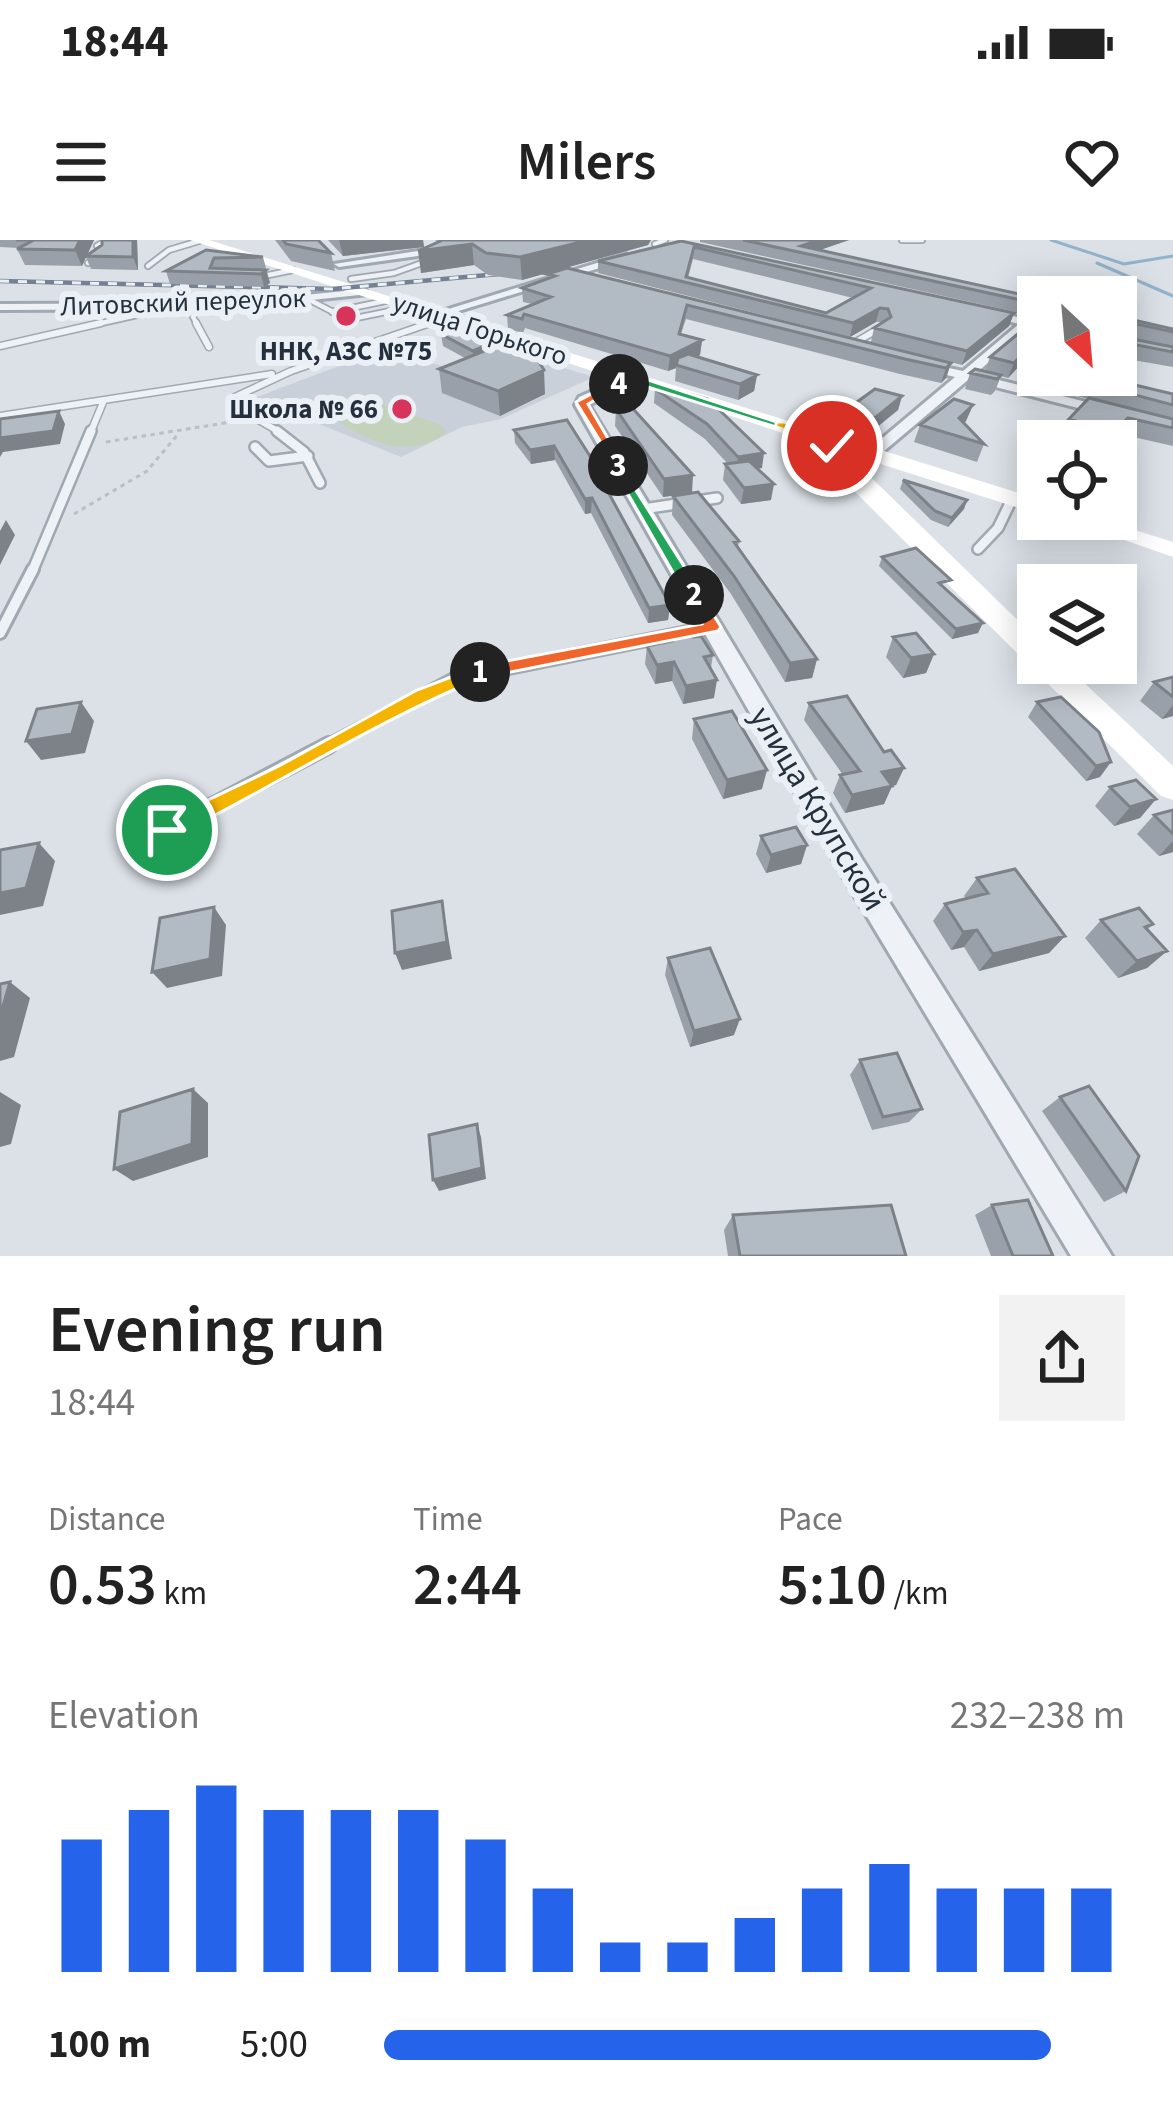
<!DOCTYPE html>
<html lang="en">
<head>
<meta charset="utf-8">
<style>
	body { margin:0; font-family:"Source Sans 3",sans-serif; background:#f2f2f2; color:#222; height:100vh; display:flex; flex-direction:column; font-size:45px; white-space:nowrap }
	* { box-sizing:border-box; margin:0 }
	p { font-size:39px; color:#767676 }
	.icon { flex:none; width:66px; height:66px; fill:none; stroke:currentColor; stroke-width:2; stroke-linecap:round; stroke-linejoin:round }
	.map { position:relative; height:1016px; overflow:hidden }
	.sheet { display:flex; flex-direction:column; background:#fff; flex:1 }
	.sheet>* { flex:none }
	.needle { width:78px; rotate:154deg }
	.fabs { position:absolute; left:1017px; top:36px; display:grid; gap:24px }
	.fabs a { display:grid; place-items:center; width:120px; height:120px; border-radius:0px; background:#fff; box-shadow:0 6px 30px #0003; font-size:60px }
	.pin { position:absolute; display:grid; place-items:center; width:102px; height:102px; color:#fff; margin:-51px; border:6px solid #fff; border-radius:50%; box-shadow:0 3px 12px #0007 }
	.km { position:absolute; width:60px; height:60px; margin:-30px; border-radius:50%; background:#222; color:#fff; font-size:33px; line-height:60px; text-align:center }
	.round { display:grid; place-items:center; flex:none; width:126px; height:126px; border-radius:0px; background:#f2f2f2 }
	.headline { display:flex; align-items:center; justify-content:space-between; height:204px; padding:0 48px }
	h1 { font-size:66px; font-weight:600; line-height:90px }
	.stats { display:grid; grid-template-columns:repeat(3,1fr); gap:18px; height:204px; padding:12px 48px }
	.stats div { display:grid; align-content:center }
	.stats b { font-size:60px; font-weight:600 }
	.stats small { font-size:33px; font-weight:400 }
	.stats p { font-size:33px }
	.chart { height:336px; padding:24px 48px }
	.chart p { display:flex; justify-content:space-between }
	.chart svg { width:100%; height:216px; margin-top:12px; stroke:#2563eb; stroke-width:6 }
	ul { padding:0 48px; list-style:none; font-size:39px }
	li { display:grid; grid-template-columns:192px 144px 1fr; align-items:center; height:90px }
	li i { height:30px; border-radius:15px; background:#2563eb }
	.status { display:flex; justify-content:space-between; align-items:center; height:84px; padding:0 60px; background:#fff; direction:ltr }
	.status svg { height:33px; fill:currentColor }
	header { display:flex; justify-content:space-between; align-items:center; height:156px; padding:0 48px; background:#fff; font-size:54px; font-weight:600 }
	.map>svg:first-child { display:block }
</style>
</head>
<body>
<div class="status"><b>18:44</b><svg viewBox="0 0 49 12"><path d="M0 12V9h3v3zM5 12V6h3v6zM10 12V3h3v9zM15 12V0h3v12zM26 1h20v11H26zM47 4h2v5h-2z"/></svg></div>
<header><svg class="icon" aria-label="menu" viewBox="0 0 24 24"><path d="M4 6h16M4 12h16M4 18h16"/></svg>Milers<svg class="icon" aria-label="heart" viewBox="0 0 24 24"><path d="M12 20l-8-8c-3-5 5-10 8-4 3-6 11-1 8 4z"/></svg></header>
<div class="map">
<svg width="1173" height="1016" viewBox="0 0 1173 1016">
	<rect width="100%" height="100%" fill="#dbe1e7"/>
	<!-- built -->
	<path fill="#c9d0d9" d="M387,108L457,131L509,111L594,137L501,179L462,187L401,217L254,158Z"/>
	<!-- green -->
	<path fill="#c3d2bb" d="M369,160L441,185L446,193C412,220 366,203 335,178L346,165Z"/>
	<g fill="none" stroke-linecap="round" stroke-linejoin="round">
		<!-- stream -->
		<path stroke="#92b3cb" stroke-width="3" d="M1051,0L1124,24L1173,16
			M1097,23L1173,56"/>
		<!-- service-far4 casing -->
		<g stroke="#a0a8b1" stroke-width="8">
			<path id="service-far4" d="M902,0H922
				M658,8L655,4L665,0
				M88,23L102,14L97,6L107,0
				M148,26L169,10L199,1
				M254,38L293,30
				M351,39L394,33L433,19
				M306,58L335,73
				M332,72L390,60
				M351,79L410,67
				M88,86L173,67
				M198,86L193,77L199,67
				M421,86L445,78"/>
		</g>
		<!-- service-far3 casing -->
		<g stroke="#a0a8b1" stroke-width="9">
			<path id="service-far3" d="M196,83L209,107
				M851,105L880,88
				M0,106L101,83
				M0,176L272,134
				M90,194L104,160
				M283,194L236,167L235,157L291,131L430,83"/>
		</g>
		<!-- service-far2 casing -->
		<g stroke="#a0a8b1" stroke-width="14">
			<path id="service-far2" d="M277,191L304,212L320,243
				M255,207L269,221L308,216
				M643,269L717,258
				M978,309L998,288L1012,259
				M32,332L91,191"/>
		</g>
		<!-- service-far1 casing -->
		<g stroke="#a0a8b1" stroke-width="16">
			<path id="service-far1" d="M0,393L33,329
				M323,508L454,439L712,387"/>
		</g>
		<!-- service casing -->
		<g stroke="#a0a8b1" stroke-width="20">
			<path id="service" d="M167,590L329,505"/>
		</g>
		<!-- minor casing -->
		<g stroke="#a0a8b1" stroke-width="6">
			<path id="minor" d="M450,6L453,11L339,27L334,24Z
				M626,14L629,19L439,77L429,75Z
				M365,49L369,54L225,69L0,70V64L225,63Z
				M1044,50L1048,51L1049,57H1039Z
				M982,69L1026,79L1038,73V88L1030,87L975,134L1173,184V192L968,140L877,217H867V211L955,137L915,127V121L963,131L1019,84L978,74Z
				M632,134L639,138L637,141L589,165L862,619L1112,1016H1071L842,635L575,165L579,157Z"/>
		</g>
		<!-- path -->
		<path stroke="#b9bfc5" stroke-width="3" stroke-dasharray="4.5 4.5" stroke-linecap="butt" d="M106,202L231,182
			M74,274L147,231L179,193"/>
		<!-- service-far4 -->
		<use href="#service-far4" stroke="#eef1f5" stroke-width="4.5"/>
		<!-- service-far3 -->
		<use href="#service-far3" stroke="#eef1f5" stroke-width="6"/>
		<!-- service-far2 -->
		<use href="#service-far2" stroke="#eef1f5" stroke-width="9"/>
		<!-- service-far1 -->
		<use href="#service-far1" stroke="#eef1f5" stroke-width="10"/>
		<!-- service -->
		<use href="#service" stroke="#eef1f5" stroke-width="14"/>
		<!-- minor -->
		<use href="#minor" fill="#eef1f5" fill-rule="evenodd"/>
		<!-- secondary -->
		<path fill="#fff" fill-rule="evenodd" d="M190,0H209L1038,259V274L846,213L1038,400V423H1063L1173,526V560L1161,556L844,241L823,206Z
			M1064,279H1100L1173,302V317Z"/>
		<!-- rail casing -->
		<g stroke="#738192" stroke-width="4.5">
			<path id="rail" d="M0,41L332,49L531,31"/>
		</g>
		<!-- rail -->
		<use href="#rail" stroke="#eaf0f5" stroke-width="3" stroke-dasharray="9" stroke-linecap="butt"/>
	</g>
	<!-- wall -->
	<path fill="#99a0a9" fill-rule="evenodd" d="M0,0H94L87,15L102,5V0H137L138,30L91,29L86,17L82,26L25,25L17,9L19,8L0,7Z
		M275,0H318L331,13L335,31L291,21Z
		M328,0H423L424,7L343,16Z
		M435,0H651L648,5L522,40L488,35L474,25L421,33L438,2Z
		M700,0H849L820,10L1037,58L1032,71L1025,74L700,2Z
		M681,1L1014,73L1009,86L962,125L871,102L874,88L883,82H876L850,97L598,33V21ZM693,19L853,58L826,73L688,38Z
		M206,10L263,17L270,43L264,47L170,44L166,31Z
		M547,34L951,123L946,138L941,143L900,134L686,79L681,94L702,100L700,115L697,117L757,135L754,151L738,160L675,141L676,128L668,131L525,88L523,93L508,89L507,75L532,64L523,62L522,48L548,39Z
		M1116,76L1173,89V127L1116,117Z
		M1038,78V106L1008,138L1001,136L995,151L991,155L965,149L970,133L985,131L990,117Z
		M441,94L508,104L545,154L500,176L442,153L439,129L465,118L443,106Z
		M1047,135H1093L1173,154V206L1120,194L1112,201H1083L1062,195L1069,179L1088,159L1043,146Z
		M655,149L708,159L762,228L757,229L771,260L741,264L723,240L725,224H728L705,199L654,163Z
		M902,156L898,170L871,192L842,184L846,170Z
		M973,165L964,184L984,204L977,222L914,202L920,185Z
		M616,169L692,253L663,257L615,186Z
		M567,180L611,249V258L670,365L668,380L648,383L591,273L585,274L555,220L531,224L515,203L514,190Z
		M903,240L967,260L964,269L948,287L931,280L900,249Z
		M673,256L739,301L738,307L817,419L812,438L785,442L731,354L672,275Z
		M882,317L946,350L978,393L952,399L879,326Z
		M667,391L693,397L713,415L711,428L714,458L683,464L672,441L655,444L645,424L647,406L665,402Z
		M893,397L934,414L926,433L903,438L886,417Z
		M1173,437V476L1162,479L1140,461L1154,442Z
		M1037,462L1099,492L1100,537L1086,541L1028,477Z
		M809,463L884,512L904,528L896,545L892,546L884,564L845,573L833,553L840,535H843L804,480Z
		M694,479L762,549L723,559L692,499Z
		M1110,547L1156,559L1140,578L1114,586L1095,566Z
		M1173,570V612L1159,616L1137,594L1154,575Z
		M761,596L807,605L801,624L766,633L756,614Z
		M977,638L1065,696L1049,713L979,731L964,707L951,710L933,681L945,664L966,658L964,656Z
		M1101,680L1153,684L1147,690L1167,711L1147,728L1118,738L1085,698Z
		M668,718L734,795L690,807L665,735Z
		M860,820L922,869L909,882L872,890L850,835Z
		M1060,857L1126,951L1104,962L1042,871Z
		M992,965L1053,1016H991L975,975Z
		M733,975L906,1016H728L724,990Z"/>
	<!-- shaded-wall -->
	<path fill="#7d8289" d="M80,0H94L82,26L75,10Z
		M133,0H137L138,30L133,17Z
		M339,0H423L424,7L343,16Z
		M589,0H651L648,5L522,40L520,17Z
		M819,0H849L808,14L801,6Z
		M472,4L474,25L421,33L418,11Z
		M266,30L270,43L264,47L261,34Z
		M1037,58L1032,71L1025,74L1030,62Z
		M880,68L876,82L850,97L853,83Z
		M1014,73L1009,86L962,125L967,111Z
		M508,96L509,108L474,123L473,111Z
		M1038,98V106L1008,138L1014,123Z
		M702,100L700,115L679,126L676,125V128L668,131L670,116Z
		M951,123L946,138L941,143L946,128Z
		M544,130L545,154L500,176L498,151Z
		M757,135L754,151L738,160L740,144Z
		M902,156L898,170L871,192L875,178Z
		M973,165L966,181L953,195L959,178Z
		M59,171L65,184L60,204L3,212L0,217V198Z
		M1128,178L1120,194L1112,201H1108L1113,192Z
		M554,206L555,220L531,224L530,210Z
		M764,213L762,228L736,232L738,217Z
		M693,235L692,253L663,257L664,239Z
		M774,244L771,260L741,264L744,248Z
		M592,258L591,273L585,274V259Z
		M967,260L964,269L948,287L952,278Z
		M6,280L15,295L0,325V291Z
		M670,365L668,380L648,383L649,368Z
		M983,383L978,393L952,399L956,389Z
		M934,414L926,433L903,438L911,418Z
		M817,419L812,438L785,442L790,423Z
		M674,422L672,441L655,444L657,425Z
		M717,440L714,458L683,464L686,446Z
		M81,462L94,481L85,513L41,520L26,501Z
		M1173,465V476L1162,479Z
		M1111,522L1100,537L1086,541L1096,526Z
		M904,528L896,545L875,550L882,532Z
		M767,530L762,549L723,559L727,540Z
		M892,546L884,564L845,573L852,555Z
		M1156,559L1140,578L1114,586L1130,567Z
		M1173,601V612L1159,616Z
		M39,603L55,621L43,666L0,675V653Z
		M807,605L801,624L766,633L771,615Z
		M442,661L452,719L402,730L395,713Z
		M214,667L226,685L222,736L167,748L152,732Z
		M977,690L964,707L951,710L963,692Z
		M1065,696L1049,713L979,731L993,714Z
		M1167,711L1147,728L1118,738L1137,721Z
		M10,742L30,758L14,817L0,821V776Z
		M740,779L734,795L690,807L694,791Z
		M193,849L208,863V917L133,941L114,929Z
		M0,852L21,865L11,904L0,907Z
		M477,884L481,897L486,939L439,951L433,940Z"/>
	<!-- building -->
	<path fill="#b2bac4" stroke="#7d8289" stroke-width="3" fill-rule="evenodd" d="M16,0H80L75,10L17,9L34,0Z
		M102,0H133V17L86,16L102,5Z
		M283,0H318L331,13L286,4Z
		M443,0H589L520,17L486,13L472,4L418,11Z
		M743,0H819L801,6L1037,58L1030,62Z
		M681,1L1014,73L967,111L874,88L891,77L888,69L880,68L853,83L598,21ZM694,7L871,48L826,73L686,37Z
		M206,10L263,17L214,18L210,28L266,30L261,34L166,31Z
		M567,28L951,123L946,128L905,119L687,65L679,94L702,100L670,116L524,74L522,79L507,75L551,57L522,48L555,36L547,34Z
		M1116,76L1173,89V92L1123,81L1118,85L1122,97L1173,107V112L1116,101Z
		M1037,78L1038,98L1014,123L990,117Z
		M464,86L508,96L473,111L441,94Z
		M504,103L533,112L544,130L498,151L439,129Z
		M688,114L757,135L740,144L676,125L678,118Z
		M975,129L1001,135L997,139L970,133Z
		M1060,135H1093L1173,154V165Z
		M658,145L708,159L764,213L738,217L707,184L655,149Z
		M875,149L902,156L875,178L846,170Z
		M1089,158L1173,179V188L1128,178L1113,192L1069,179Z
		M954,159L973,165L959,178L984,204L920,185Z
		M626,161L693,235L664,239L616,169Z
		M59,171L53,191L0,198V179Z
		M567,180L611,249L607,250L670,365L649,368L592,258L585,259L554,206L530,210L514,190Z
		M749,221L774,244L744,248L725,224Z
		M903,240L967,260L952,278L935,271Z
		M698,252L739,301L734,302L817,419L790,423L734,336L673,256Z
		M916,308L951,340L939,343L983,383L956,389L882,317Z
		M687,387L693,397L701,396L713,415L704,417L717,440L686,446L674,422L657,425L647,406L672,401L667,391Z
		M916,393L934,414L911,418L893,397Z
		M1173,437V457L1154,442Z
		M847,456L884,512L891,510L904,528L882,532L892,546L852,555L840,535L860,531L809,463Z
		M1061,457L1099,492L1111,522L1096,526L1037,462Z
		M81,462L72,494L26,501L37,469Z
		M732,471L767,530L727,540L694,479Z
		M1136,540L1156,559L1130,567L1110,547Z
		M1173,570V594L1154,575Z
		M796,587L807,605L771,615L761,596Z
		M39,603L26,648L0,653V610Z
		M1015,629L1065,696L993,714L977,690L963,692L945,664L988,653L977,638Z
		M442,661L447,702L395,713L392,671Z
		M214,667L210,719L152,732L160,678Z
		M1139,668L1153,684L1145,687L1167,711L1137,721L1101,680Z
		M710,708L740,779L694,791L668,718Z
		M10,742L0,776V744Z
		M897,813L922,869L883,877L860,820Z
		M1089,846L1139,916L1126,951L1060,857Z
		M193,849L192,904L114,929L120,872Z
		M477,884L482,928L433,940L429,895Z
		M1028,960L1053,1016H1013L992,965Z
		M891,965L906,1016H740L733,975Z"/>
	<!-- split-1 -->
	<path fill="#f5b400" stroke="#fff" stroke-width="3" d="M480,426L489,432L486,436C379,479 279,544 175,596H160V583L279,526L417,450Z"/>
	<!-- split-2 -->
	<path fill="#f0652b" stroke="#fff" stroke-width="3" d="M688,352H699L721,387L718,391L480,438L471,432L480,426L702,384Z"/>
	<!-- split-3 -->
	<path fill="#22a559" stroke="#fff" stroke-width="3" d="M618,222L702,355L699,359L686,355L612,226Z"/>
	<!-- split-4 -->
	<path fill="#f0652b" stroke="#fff" stroke-width="3" d="M615,142L624,144L588,164L624,226L618,230L576,162Z"/>
	<!-- split-5 -->
	<path fill="#22a559" stroke="#fff" stroke-width="3" d="M628,136H636L786,185L776,187L632,142L619,147L614,144Z"/>
	<!-- split-6 -->
	<path fill="#f5b400" stroke="#fff" stroke-width="3" d="M776,182H784L841,202L837,208H828L827,204L776,187Z"/>
	<!-- markers -->
	<g fill="#d8345b" stroke="#eaf0f5" stroke-width="4.5">
		<circle cx="346" cy="76" r="12"/>
		<circle cx="402" cy="169" r="12"/>
	</g>
	<g text-anchor="middle" stroke-width="12" stroke-linejoin="round" paint-order="stroke">
		<!-- far-street labels -->
		<g font-size="27" fill="#24303e" stroke="#eaf0f5">
			<text transform="translate(183 62) rotate(-2)" y="9">Литовский переулок</text>
			<text transform="translate(480 89) rotate(18)" y="9">улица Горького</text>
		</g>
		<!-- far-poi labels -->
		<g font-size="27" font-weight="bold" fill="#24303e" stroke="#eaf0f5">
			<text x="346" y="120">ННК, АЗС №75</text>
			<text x="378" y="178" text-anchor="end">Школа № 66</text>
		</g>
		<!-- street labels -->
		<g font-size="33" fill="#24303e" stroke="#eaf0f5">
			<text transform="translate(819 568) rotate(59)" y="12">улица Крупской</text>
		</g>
	</g>
</svg>
<div class="fabs">
<a><svg class="needle" viewBox="-14 -14 28 28"><path d="M0-13l5 13h-10z" fill="#e53935"/><path d="M0 13l5-13h-10z" fill="#767676"/></svg></a>
<a><svg class="icon" aria-label="locate" viewBox="0 0 24 24"><circle cx="12" cy="12" r="6"/><path d="M12 2v4M12 18v4M2 12h4M18 12h4"/></svg></a>
<a><svg class="icon" aria-label="layers" viewBox="0 0 24 24"><path d="M12 4l9 5-9 5-9-5zM3 14l9 5 9-5"/></svg></a>
</div>
<div class="pin" style="left:167px;top:590px;background:#1e9e55"><svg class="icon" aria-label="arrive" viewBox="0 0 24 24"><path d="M6 21V4h12l-3 4 3 4H6"/></svg></div>
<div class="pin" style="left:832px;top:206px;background:#d93025"><svg class="icon" aria-label="check" viewBox="0 0 24 24"><path d="M5 12l5 5 9-10"/></svg></div>
<b class="km" style="left:480px;top:432px">1</b>
<b class="km" style="left:694px;top:355px">2</b>
<b class="km" style="left:618px;top:226px">3</b>
<b class="km" style="left:619px;top:144px">4</b>
</div>
<section class="sheet">
<div class="headline"><div><h1>Evening run</h1><p>18:44</p></div><a class="round"><svg class="icon" aria-label="share" viewBox="0 0 24 24"><path d="M12 15V3M7 8l5-5 5 5M5 13v7h14v-7"/></svg></a></div>
<div class="stats">
<div><p>Distance</p><b>0.53<small> km</small></b></div>
<div><p>Time</p><b>2:44</b></div>
<div><p>Pace</p><b>5:10<small> /km</small></b></div>
</div>
<div class="chart"><p><span>Elevation</span>232–238 m</p>
<svg viewBox="0 0 160 44" preserveAspectRatio="none"><path d="M5 44V17M15 44V11M25 44V6M35 44V11M45 44V11M55 44V11M65 44V17M75 44V27M85 44V38M95 44V38M105 44V33M115 44V27M125 44V22M135 44V27M145 44V27M155 44V27"/></svg>
</div>
<ul>
<li><b>100 m</b>5:00<i style="width:90%"></i></li>
</ul>
</section>
</body>
</html>
